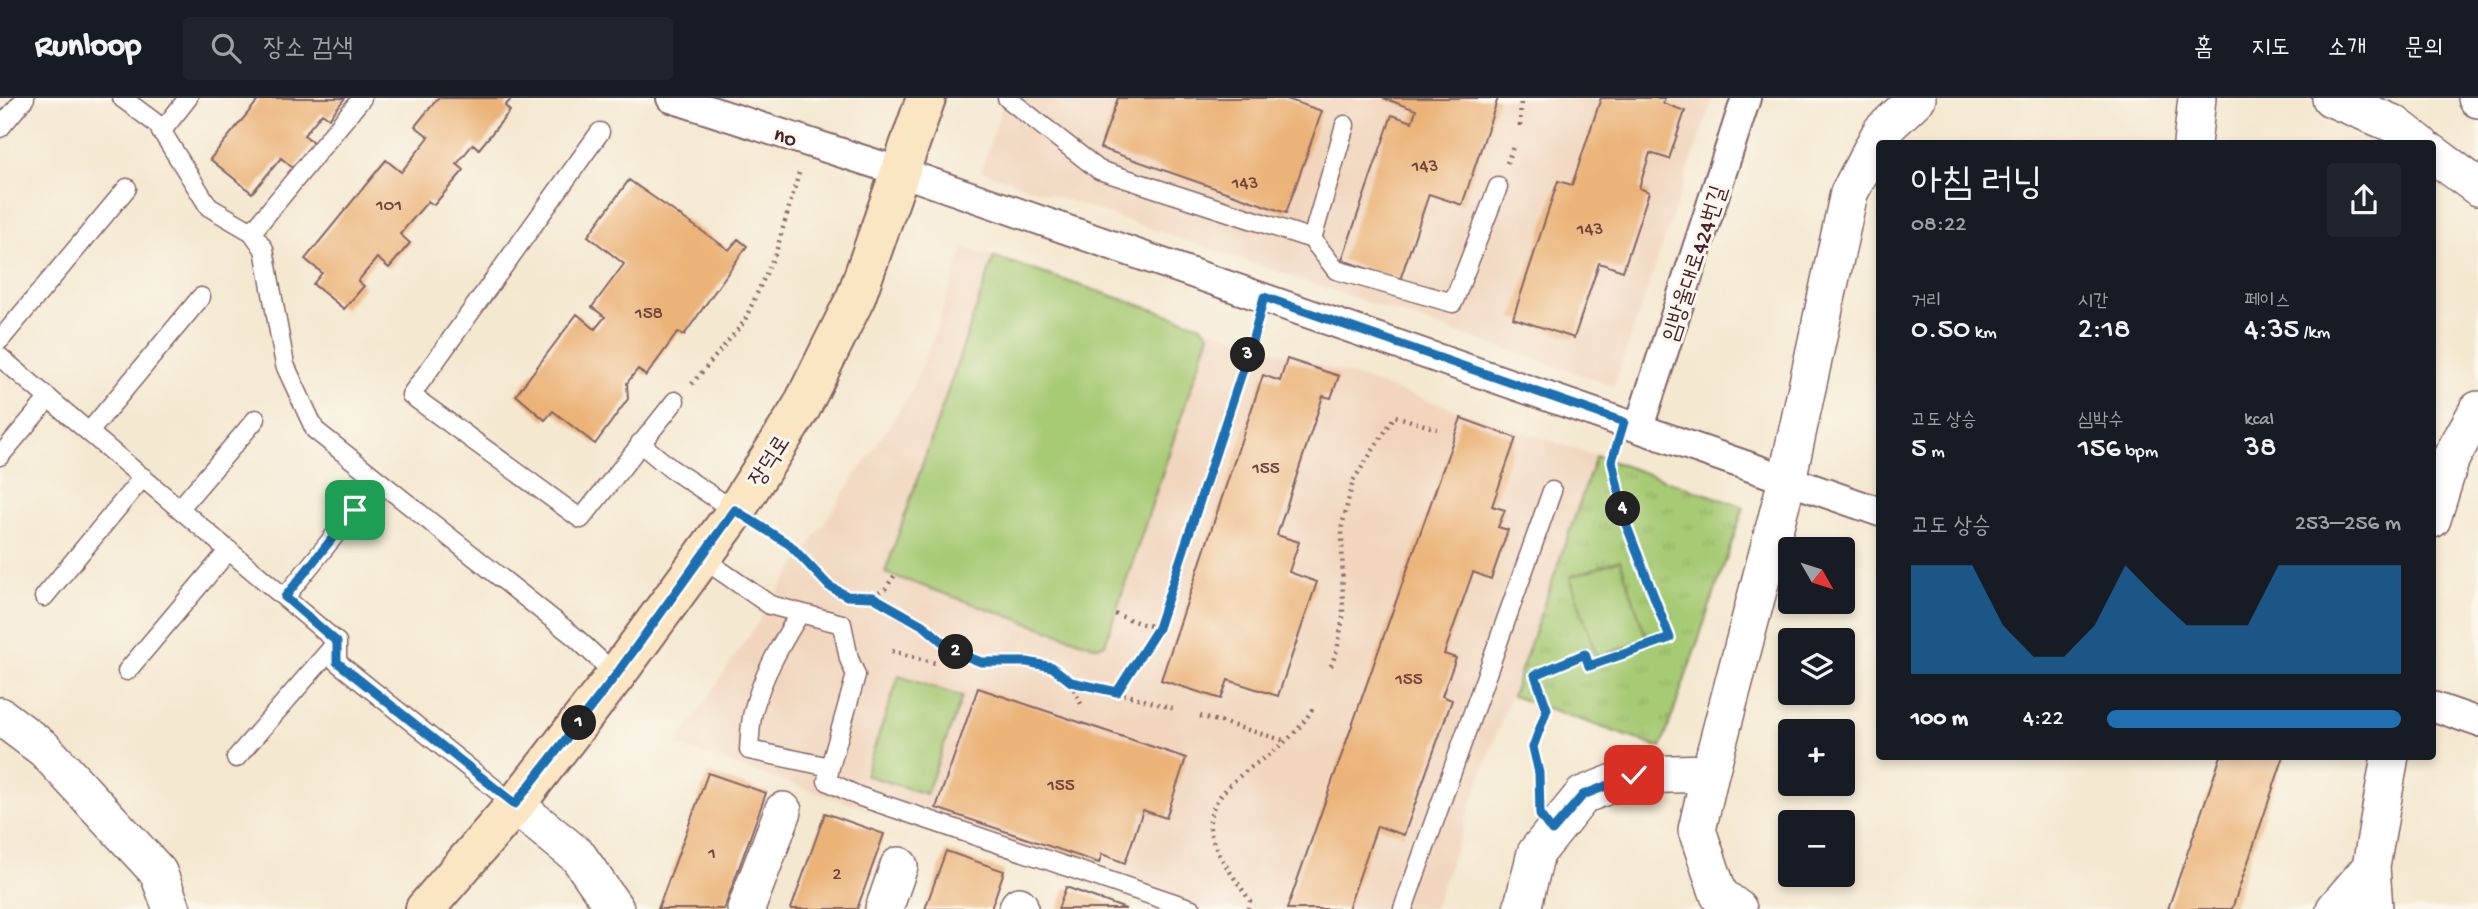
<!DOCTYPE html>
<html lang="ko">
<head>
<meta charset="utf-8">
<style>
	body { margin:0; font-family:"Gochi Hand","Poor Story",sans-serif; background:#20242c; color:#f1f3f6; height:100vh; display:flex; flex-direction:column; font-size:26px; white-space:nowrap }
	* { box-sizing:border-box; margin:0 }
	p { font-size:23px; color:#9ea1a6 }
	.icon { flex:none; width:38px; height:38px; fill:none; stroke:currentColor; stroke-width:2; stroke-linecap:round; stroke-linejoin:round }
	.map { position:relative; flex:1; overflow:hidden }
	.details { position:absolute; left:1876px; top:42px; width:560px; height:620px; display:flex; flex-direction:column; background:#171b24; border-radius:7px; box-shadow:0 4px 10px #0003 }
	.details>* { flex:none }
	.needle { width:46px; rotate:129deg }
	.tools { position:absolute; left:1778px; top:439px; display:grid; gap:14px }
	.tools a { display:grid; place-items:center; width:77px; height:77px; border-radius:7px; background:#171b24; box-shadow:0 4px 10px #0003; font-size:35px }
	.pin { position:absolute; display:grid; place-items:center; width:60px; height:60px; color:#fff; margin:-30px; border-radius:14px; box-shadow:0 4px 10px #0006 }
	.km { position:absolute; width:35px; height:35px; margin:-18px; border-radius:50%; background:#222; color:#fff; font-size:19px; line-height:35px; text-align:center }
	.round { display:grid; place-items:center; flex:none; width:74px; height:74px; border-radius:7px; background:#20242c }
	.overview { display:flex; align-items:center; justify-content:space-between; height:119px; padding:0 35px }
	h1 { font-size:38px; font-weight:600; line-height:52px }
	.figures { display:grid; grid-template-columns:repeat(3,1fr); gap:10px; height:119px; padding:7px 35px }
	.figures div { display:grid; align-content:center }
	.figures b { font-size:30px; font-weight:600 }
	.figures small { font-size:19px; font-weight:400 }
	.figures p { font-size:19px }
	.chart { height:196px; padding:14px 35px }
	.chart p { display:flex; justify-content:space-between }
	.chart svg { width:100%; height:126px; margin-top:7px; fill:#1f6fb2; opacity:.7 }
	ul { padding:0 35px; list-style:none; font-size:23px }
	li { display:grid; grid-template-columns:112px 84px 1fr; align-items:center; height:52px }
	li i { height:18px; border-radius:9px; background:#1f6fb2 }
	header { display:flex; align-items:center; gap:42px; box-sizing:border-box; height:98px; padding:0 35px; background:#171b24; border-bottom:2px solid #363941 }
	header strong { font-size:33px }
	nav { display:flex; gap:38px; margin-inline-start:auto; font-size:24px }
	.search { width:490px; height:63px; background:#20242c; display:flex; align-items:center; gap:18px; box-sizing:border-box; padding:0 24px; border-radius:7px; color:#9ea1a6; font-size:26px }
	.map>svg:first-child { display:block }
</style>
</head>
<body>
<header>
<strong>Runloop</strong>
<div class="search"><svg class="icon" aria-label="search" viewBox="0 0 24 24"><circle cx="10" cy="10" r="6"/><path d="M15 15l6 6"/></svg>장소 검색</div>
<nav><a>홈</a><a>지도</a><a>소개</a><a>문의</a></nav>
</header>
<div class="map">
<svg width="2478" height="811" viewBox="0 0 2478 811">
	<defs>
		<pattern id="park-tufts" width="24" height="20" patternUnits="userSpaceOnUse" patternTransform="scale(1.75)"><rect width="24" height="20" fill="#a7ca74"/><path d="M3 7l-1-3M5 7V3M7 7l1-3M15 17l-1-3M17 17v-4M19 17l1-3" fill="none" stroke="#91ad65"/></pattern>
	</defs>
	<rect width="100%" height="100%" fill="#fbf7ec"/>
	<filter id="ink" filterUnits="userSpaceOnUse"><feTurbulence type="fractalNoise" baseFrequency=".0143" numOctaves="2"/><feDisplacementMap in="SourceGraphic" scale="14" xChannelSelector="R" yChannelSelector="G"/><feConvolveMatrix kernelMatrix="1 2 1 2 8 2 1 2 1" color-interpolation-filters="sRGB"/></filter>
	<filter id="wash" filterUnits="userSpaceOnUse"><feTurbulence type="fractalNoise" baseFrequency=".00686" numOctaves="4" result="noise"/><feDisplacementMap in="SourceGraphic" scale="28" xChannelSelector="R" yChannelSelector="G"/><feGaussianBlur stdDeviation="1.57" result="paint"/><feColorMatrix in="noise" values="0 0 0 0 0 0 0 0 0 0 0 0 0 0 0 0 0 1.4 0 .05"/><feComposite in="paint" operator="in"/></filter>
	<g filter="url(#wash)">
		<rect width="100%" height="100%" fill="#f4e8d0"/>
		<!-- built -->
		<path fill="#f1d5bd" d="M1005,0H1713L1614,288L981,73Z
			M964,150L1596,358L1434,811H1160L676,647L909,298L936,232Z"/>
		<!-- park -->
		<path fill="url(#park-tufts)" stroke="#787450" stroke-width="2" d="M1596,358L1744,409L1661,650L1512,598Z"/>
		<!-- pitch -->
		<path fill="#a7ca74" stroke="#787450" stroke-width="2" d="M994,159L1201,227L1209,236L1105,546L1097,549L885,475Z
			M1620,462L1647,542L1597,559L1570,479Z
			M899,578L962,599L926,696L865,677Z"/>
		<g id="blocks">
			<!-- building -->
			<path fill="#ebb378" d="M260,0H345L329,20L322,15L304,37L314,45L294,71L281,60L252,95L210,61Z
				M438,0H512L505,8L510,13L479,51L473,46L457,66L464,72L434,107L428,103L400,136L410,145L389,170L377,160L358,183L364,188L344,211L313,186L322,175L305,161L386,62L401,74L429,39L415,28Z
				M1118,0H1284L1322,13L1286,115L1100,50Z
				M1383,0H1498L1462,107L1429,96L1400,182L1342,162L1392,17L1412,24L1416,12Z
				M1601,0H1665L1663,5L1685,13L1669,61L1650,55L1639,90L1649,94L1623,173L1599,165L1574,240L1513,220L1558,83L1572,87Z
				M629,82L729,152L738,141L747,148L684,237L678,234L646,278L638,271L627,285L628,301L595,346L553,313L545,322L516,297L577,216L595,231L605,219L592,209L624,166L588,138Z
				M1287,261L1339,278L1331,300L1323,298L1277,437L1299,444L1289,474L1317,484L1278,598L1228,582L1221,601L1161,582L1263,277L1280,283Z
				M1461,320L1516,340L1492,408L1505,412L1498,429L1508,432L1491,481L1473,474L1444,556L1456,560L1442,598L1452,602L1404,737L1377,728L1348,811H1287Z
				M978,590L1186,660L1166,720L1143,712L1125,765L1102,756L1099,765L936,710Z
				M2221,658H2284L2232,811H2168Z
				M708,675L766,695L724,811H658Z
				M825,715L884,736L857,811H791Z
				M946,753L1004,773L991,811H925Z
				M1066,789L1126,811H1058Z"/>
		</g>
	</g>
	<g filter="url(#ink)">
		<use href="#blocks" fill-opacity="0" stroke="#866565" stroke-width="2"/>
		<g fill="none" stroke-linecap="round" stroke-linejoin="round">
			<!-- service casing -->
			<g stroke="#866565" stroke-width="21">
				<path id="service" d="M122,0L157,26L209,109L252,134L264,151L285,267L315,332L575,539L616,577
					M1007,0L1099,72L1312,141L1336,172L1453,205L1498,89
					M0,30L25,0
					M161,34L188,0
					M600,34L411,297L581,421L675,303
					M252,134L362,0
					M1312,141L1345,27
					M0,242L127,90
					M0,259L337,544V564L515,707
					M89,334L201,199
					M640,345L670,370L735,413
					M0,358L49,300
					M180,410L256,321
					M702,460L770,507L842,526L849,561L856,577L830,669L749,652C750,639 750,626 753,614C762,578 781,546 800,515
					M44,499L143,379
					M285,499L355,412
					M127,573L229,452
					M236,660L337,544
					M830,669L827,683L858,698L1192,811
					M1403,811L1552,393"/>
			</g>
			<!-- pedestrian casing -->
			<g stroke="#866565" stroke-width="32">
				<path id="pedestrian" d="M671,0L901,74L1880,414
					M1639,329L1746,0
					M2432,608L2478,624"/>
			</g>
			<!-- minor casing -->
			<g stroke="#866565" stroke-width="40">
				<path id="minor" d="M2331,0L2394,26L2420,46
					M2477,0L2478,1
					M2192,46L2197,0
					M2432,55L2478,89
					M2432,421L2451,360L2478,312
					M0,618L44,651L158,774L172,811
					M1710,675L1697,732L1719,797L1738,811
					M515,707L578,758L615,811
					M746,811L783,713
					M884,811L899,768
					M1018,811L1019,808
					M1522,811L1536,755L1583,697L1634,677L1710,675L1787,382L1849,95L1881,34L1917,0
					M2335,811L2371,769
					M2374,811L2371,769L2390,658"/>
			</g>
			<!-- secondary casing -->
			<g stroke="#866565" stroke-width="42">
				<path id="secondary" d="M425,811L515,707L616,577L731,420L801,310L856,199L926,0"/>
			</g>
			<!-- path -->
			<path stroke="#866565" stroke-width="4.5" stroke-dasharray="2 5" stroke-linecap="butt" d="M1520,28L1521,0
				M1507,65L1514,46
				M692,286L744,224L776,154L799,75
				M766,432L790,447L829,488L847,498L873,499
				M894,478L886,490L873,499L924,528L953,553L980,564H1027L1052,569L1071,584L1117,594L1159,530L1256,229
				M1115,516L1139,525L1159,530
				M892,553L939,566
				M1331,568L1337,552L1343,519L1342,428L1353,383L1395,318L1437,331
				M1071,585L1082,608
				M1117,594L1175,611
				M1200,618L1286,643
				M1539,691V675L1533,649L1547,611L1535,577L1585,556L1589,568L1670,540L1626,426L1612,363L1614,355
				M1248,811L1250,803C1238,784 1221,764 1213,743C1195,696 1258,668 1286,643C1297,633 1306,622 1313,610"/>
			<!-- service -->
			<use href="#service" stroke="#fff" stroke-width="18"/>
			<!-- pedestrian -->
			<use href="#pedestrian" stroke="#fff" stroke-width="28"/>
			<!-- minor -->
			<use href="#minor" stroke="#fff" stroke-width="37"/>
			<!-- secondary -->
			<use href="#secondary" stroke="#fbe6c4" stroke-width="38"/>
		</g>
	</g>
	<g fill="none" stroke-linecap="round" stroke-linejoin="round" filter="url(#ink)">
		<!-- route casing -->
		<g stroke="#fff" stroke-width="14">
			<path id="route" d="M355,412L285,499L337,544V564L515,706L616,577L735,412L790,447L829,488L847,498L873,499L924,528L953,553L981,564H1027L1052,569L1071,584L1117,594L1158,530L1252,244L1264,199L1624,324L1612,363L1626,426L1670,540L1589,568L1585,556L1535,577L1547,611L1533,649L1539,675L1540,717L1552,733L1583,697L1634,677"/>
		</g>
		<!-- route -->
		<use href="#route" stroke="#1f6fb2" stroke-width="9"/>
	</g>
	<g text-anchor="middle" stroke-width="6" stroke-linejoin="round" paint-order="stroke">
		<!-- number labels -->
		<g font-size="19" fill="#72443e">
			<text x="1425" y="73">143</text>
			<text x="1245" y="90">143</text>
			<text x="389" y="112">101</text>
			<text x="1590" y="136">143</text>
			<text x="649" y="220">158</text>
			<text x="1266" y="375">155</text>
			<text x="1409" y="586">155</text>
			<text x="1061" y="692">155</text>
			<text x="712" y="760">1</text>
			<text x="837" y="781">2</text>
		</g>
		<!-- street labels -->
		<g font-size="23" fill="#4a1f2b" stroke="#fbf7ec">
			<text transform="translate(786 37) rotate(18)" y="8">no</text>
			<text transform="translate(1693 165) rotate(-72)" y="8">임방울대로424번길</text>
			<text transform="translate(768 362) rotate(-57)" y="8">장덕로</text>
		</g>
	</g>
</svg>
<div class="tools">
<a><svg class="needle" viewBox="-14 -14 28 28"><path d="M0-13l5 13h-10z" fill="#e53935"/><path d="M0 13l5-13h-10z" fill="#9ea1a6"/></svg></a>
<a><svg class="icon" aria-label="layers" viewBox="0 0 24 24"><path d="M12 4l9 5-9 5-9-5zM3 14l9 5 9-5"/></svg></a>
<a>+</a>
<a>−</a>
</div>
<div class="pin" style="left:355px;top:412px;background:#1e9e55"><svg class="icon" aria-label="arrive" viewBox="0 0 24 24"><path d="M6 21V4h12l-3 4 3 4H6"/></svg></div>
<div class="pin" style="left:1634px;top:677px;background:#d93025"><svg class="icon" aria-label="check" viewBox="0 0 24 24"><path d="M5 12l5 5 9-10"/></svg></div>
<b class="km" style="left:579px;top:625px">1</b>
<b class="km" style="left:956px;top:554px">2</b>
<b class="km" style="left:1248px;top:257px">3</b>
<b class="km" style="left:1623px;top:411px">4</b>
<section class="details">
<div class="overview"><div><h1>아침 러닝</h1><p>08:22</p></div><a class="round"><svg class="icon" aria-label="share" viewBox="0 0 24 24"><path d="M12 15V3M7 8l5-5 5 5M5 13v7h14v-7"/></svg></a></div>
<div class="figures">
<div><p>거리</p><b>0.50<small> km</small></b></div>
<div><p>시간</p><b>2:18</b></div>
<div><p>페이스</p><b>4:35<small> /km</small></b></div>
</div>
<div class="figures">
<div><p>고도 상승</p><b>5<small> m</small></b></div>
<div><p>심박수</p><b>156<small> bpm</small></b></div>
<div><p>kcal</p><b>38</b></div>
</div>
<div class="chart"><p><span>고도 상승</span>253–256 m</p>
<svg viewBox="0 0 160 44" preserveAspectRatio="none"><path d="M0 44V6L10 6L20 6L30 27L40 38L50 38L60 27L70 6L80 17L90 27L100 27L110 27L120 6L130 6L140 6L150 6L160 6V44z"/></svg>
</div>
<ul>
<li><b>100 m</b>4:22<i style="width:100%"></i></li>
</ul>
</section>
</div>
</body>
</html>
